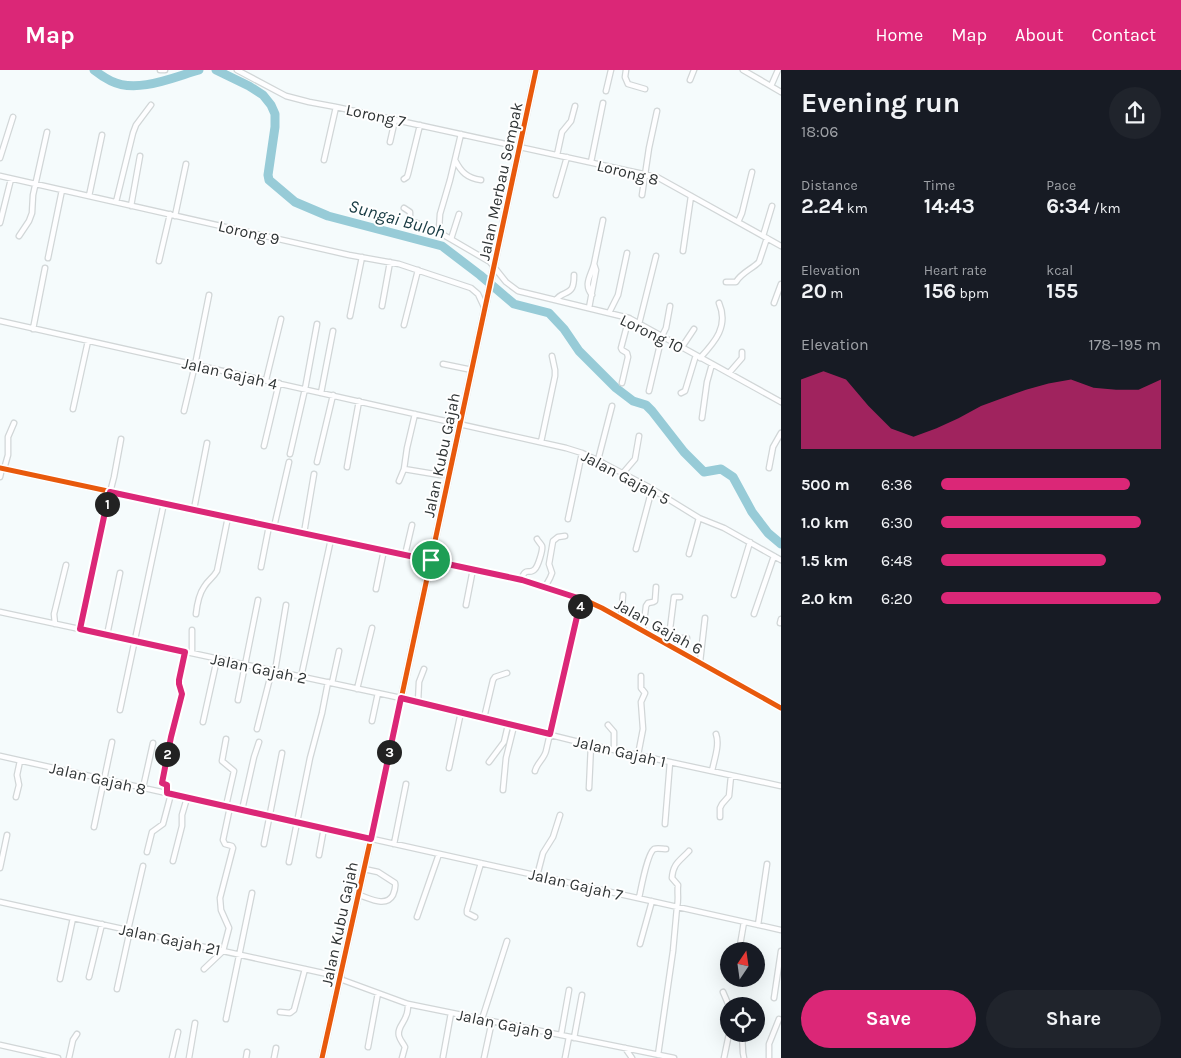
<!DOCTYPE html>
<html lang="en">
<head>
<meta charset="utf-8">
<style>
	body { margin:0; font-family:Karla,sans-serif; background:#20242c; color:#f1f3f6; height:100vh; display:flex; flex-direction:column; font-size:19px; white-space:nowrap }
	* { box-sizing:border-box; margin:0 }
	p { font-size:16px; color:#9ea1a6 }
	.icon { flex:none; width:28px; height:28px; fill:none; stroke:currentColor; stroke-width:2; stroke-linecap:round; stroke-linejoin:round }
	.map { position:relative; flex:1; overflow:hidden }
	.details { display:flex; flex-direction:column; background:#171b24; width:400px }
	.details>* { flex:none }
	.needle { width:32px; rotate:13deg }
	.tools { position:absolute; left:720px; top:872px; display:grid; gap:10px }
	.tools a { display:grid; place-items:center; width:45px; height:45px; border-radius:50%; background:#171b24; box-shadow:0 5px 20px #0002; font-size:25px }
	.pin { position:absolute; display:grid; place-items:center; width:42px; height:42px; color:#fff; margin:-21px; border:2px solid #fff; border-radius:50%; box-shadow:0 1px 5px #0007 }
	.km { position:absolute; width:25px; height:25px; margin:-12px; border-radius:50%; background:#222; color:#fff; font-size:14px; line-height:25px; text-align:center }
	.round { display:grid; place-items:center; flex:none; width:52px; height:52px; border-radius:26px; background:#20242c }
	.head { display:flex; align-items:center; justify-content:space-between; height:85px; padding:0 20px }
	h1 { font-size:28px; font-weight:700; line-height:38px }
	.metrics { display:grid; grid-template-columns:repeat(3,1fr); gap:8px; height:85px; padding:5px 20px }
	.metrics div { display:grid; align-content:center }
	.metrics b { font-size:21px; font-weight:700 }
	.metrics small { font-size:14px; font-weight:400 }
	.metrics p { font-size:14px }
	.chart { height:140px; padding:10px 20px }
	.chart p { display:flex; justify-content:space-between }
	.chart svg { width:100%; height:90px; margin-top:5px; fill:#db2777; opacity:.7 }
	.cta { display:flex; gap:10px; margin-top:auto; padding:10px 20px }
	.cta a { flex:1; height:58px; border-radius:30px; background:#db2777; color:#fff; font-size:20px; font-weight:700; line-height:58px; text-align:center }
	.cta a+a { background:#20242c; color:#f1f3f6 }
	ul { padding:0 20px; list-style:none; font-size:16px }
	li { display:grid; grid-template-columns:80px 60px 1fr; align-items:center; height:38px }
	li i { height:12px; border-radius:6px; background:#db2777 }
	header { display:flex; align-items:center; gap:30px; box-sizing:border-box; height:70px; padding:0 25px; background:#db2777; color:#fff }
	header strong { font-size:24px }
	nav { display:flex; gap:28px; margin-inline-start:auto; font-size:18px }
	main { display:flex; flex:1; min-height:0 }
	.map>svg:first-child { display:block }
</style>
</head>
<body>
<header>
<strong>Map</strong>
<nav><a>Home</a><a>Map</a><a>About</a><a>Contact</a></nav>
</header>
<main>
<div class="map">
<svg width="781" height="988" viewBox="0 0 781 988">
	<rect width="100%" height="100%" fill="#f5fbfc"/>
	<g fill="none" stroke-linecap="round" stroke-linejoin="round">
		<!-- river -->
		<path stroke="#97cbd7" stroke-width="9" d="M94,0C99,4 105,8 111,11C137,24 174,7 199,0
			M216,0L249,16L263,25L271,35L275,44V57L268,105L269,110L295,132L328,146L442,176L480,205L514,234L549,243L564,259L579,281L616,318L633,331L646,335L652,341L684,382L704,402L721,399L733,407L752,442L768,463L781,474"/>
		<!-- minor casing -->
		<g stroke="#d1d6d7" stroke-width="7">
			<path id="minor" d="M160,0H165
				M237,0L286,26L309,32L336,37L657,107L781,176
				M626,0L625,7L628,14L645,19
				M743,0L781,22
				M690,10L694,0
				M771,16L778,0
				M606,21L611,0
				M461,64L450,110L440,144L439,159L442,164L490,192L506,212L518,221L629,248L781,332
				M390,72L395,50
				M557,85L562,62L571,51L575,36
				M0,88L13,47
				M324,90L336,37
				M455,90C461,102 467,108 481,110
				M591,92L603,33
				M0,106L349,185L399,194L471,218L478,224L485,239
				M404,109L407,107L408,104L420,55
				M556,125L567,87
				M642,125L649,78L657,41
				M89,126L102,65
				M116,132L133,63L136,55L151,35
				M131,136L140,86
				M404,138L410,142V148L412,151L442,164
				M175,146L186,94
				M738,152L742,143L752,102
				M0,153L11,109
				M19,166L29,151L32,143L33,125L47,62
				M763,166L772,136
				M451,169L459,144
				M683,181L691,126
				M48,188L62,120
				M159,191L170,144
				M726,212H736C741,203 752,199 759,192L767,168
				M592,225C583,214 591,206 594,194
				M556,230C561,222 568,225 572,218C574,214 574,209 574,205
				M774,233L781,214
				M382,236L390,192
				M589,238L596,200L594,194L603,150
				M609,243L618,225L627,183
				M350,246L362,187
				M0,251L566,378L582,383L603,393L647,416L699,448L724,458L781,490
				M639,254L656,186
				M404,255L418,200
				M33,259L45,198
				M682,277L694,259
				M700,288C715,272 729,256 719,233
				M443,294L472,300
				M729,303L742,288V282
				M266,310L281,249
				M622,313L628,287L627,283L622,280L621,278L629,248
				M649,321L662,266L666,258L670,236
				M321,323L333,261
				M681,323L685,321L696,285
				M73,339L88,271
				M184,341L195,295L209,225
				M702,348L707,312L712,294
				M541,372L555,306V300L552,286
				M264,376L279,313
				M290,384L305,319L317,254
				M598,390L612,336
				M317,392L333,325
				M347,397L359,331
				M0,398L473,499C516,509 561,518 602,538L781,638
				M769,398L773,377L781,363
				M4,399L8,385V367L14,353
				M404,399L440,405L449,403
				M623,403L635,389L639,366
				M0,407L2,398
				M399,411L404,399L407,378L415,344
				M194,439L207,373
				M568,449L582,383
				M274,457L289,392
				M304,463L314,404
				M636,479L652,419
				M689,484L699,448
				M405,485L412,455
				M261,497L269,456
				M521,510C526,495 529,506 535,499C538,496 543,480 542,476C541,474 538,471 537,469
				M545,517L550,508L552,503L549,494L553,471L558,467L565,466
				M376,519L384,480
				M734,525L750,472
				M466,535L473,499
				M0,542L401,628L591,675L781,716
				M196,544C197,535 199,524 204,517C208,510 213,508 217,501L228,447
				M754,544L774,486
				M621,549L623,525
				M780,553L781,549
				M55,554L54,544L66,495
				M80,559L105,442L114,407L121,369
				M192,560V583
				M643,561L646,536L648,533L653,532L655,531L656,517
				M107,565L120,503
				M669,573L674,571H676L681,568H687
				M668,575L674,527H680
				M700,592L705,548
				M275,601L286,535
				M301,607L331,469
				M332,613L339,581
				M357,619L372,558
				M238,630L258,530
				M418,632L419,612L424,599
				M120,640L164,433
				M484,648L493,610L495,607L507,603
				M372,651L378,623
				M203,652L217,589
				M608,655L614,662V680
				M257,659L272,600
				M638,685L643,659L641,632L645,623L641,618V606
				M0,686L781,860
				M489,692L504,672L508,655
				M449,698L461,642
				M535,701C537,693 544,689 546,681L581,529
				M712,701C714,690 720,675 716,664
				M143,718L153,673
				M589,718L591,675
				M503,720L506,688L514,656
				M167,723V715L162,713L171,667L182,623L179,614V610L185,582
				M16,727L19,715L17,705L20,691
				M226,736L234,701L222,691L226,669
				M242,740L254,687L259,672
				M720,747V738L722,734L729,726L731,706
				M665,754L670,692
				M94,757L112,672
				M264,774L282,683
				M394,774L406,714
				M147,782L152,762L163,754L171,724
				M319,785L324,758
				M173,791L182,756V745L187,728
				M289,792L310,688L322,643L328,612
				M0,798L7,765
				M537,806L543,783L553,767L560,745
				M359,825C369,828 386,838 393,825C395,820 396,817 395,813L378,802L364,799
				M639,828C641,819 647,784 654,779C657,778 663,779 666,779
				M0,832L341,907
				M417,847L439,784
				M475,847L467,843V840L481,793
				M758,855L767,794
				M128,860L143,796
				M640,874L652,831
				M739,881L744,852
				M204,899L223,881L229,858L221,840L220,828L233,778L232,776L225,774L223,770L230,737
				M89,907L102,854
				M60,909L73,848
				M340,909L408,934L674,988
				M117,919L130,860
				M723,922L729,936
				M774,928L781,881
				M280,942L290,943L294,940L305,899
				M226,949L252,823
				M482,949L507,871
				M742,964L743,983L744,988
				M561,965L569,920
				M574,968L582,925
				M0,975L58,988
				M368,977L378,923
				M625,978L632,988
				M658,985L673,881L677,837C679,829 677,823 678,815L672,808C673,793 680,791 689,781
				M443,987L451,943
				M69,988L73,970L77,964
				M172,988L178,962
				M189,988L195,953
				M246,988L247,982
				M274,988L276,978
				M402,988L405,977C403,973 400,970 399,966C397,958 404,953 406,946C408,942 408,938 408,934
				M484,988L492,951
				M565,988L569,967
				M724,988L729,964
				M769,988V974L779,949"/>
		</g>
		<!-- tertiary casing -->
		<g stroke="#d1d6d7" stroke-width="8">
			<path id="tertiary" d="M322,988L382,718L536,0"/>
		</g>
		<!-- minor -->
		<use href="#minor" stroke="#fefeff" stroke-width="4.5"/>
		<!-- tertiary -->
		<use href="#tertiary" stroke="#fefeff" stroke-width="5"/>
		<!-- cycleway casing -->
		<g stroke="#fff" stroke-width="8">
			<path id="cycleway" d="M0,398L473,499C516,509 561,518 602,538L781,638
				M322,988L382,718L536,0"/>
		</g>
		<!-- cycleway -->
		<use href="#cycleway" stroke="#e8590c" stroke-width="5"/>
	</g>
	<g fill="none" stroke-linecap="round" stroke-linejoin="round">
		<!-- route casing -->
		<g stroke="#fff" stroke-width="10">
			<path id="route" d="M110,422L522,510L581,529L550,664L401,628L371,769L167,723V715L162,713L171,667L182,624L179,614V610L185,582L80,559L105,442Z"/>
		</g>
		<!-- route -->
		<use href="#route" stroke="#db2777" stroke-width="6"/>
	</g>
	<g text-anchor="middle" stroke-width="4" stroke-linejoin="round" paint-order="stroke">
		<!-- street labels -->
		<g font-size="16" fill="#303536" stroke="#fff">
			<text transform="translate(376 45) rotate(12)" y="6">Lorong 7</text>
			<text transform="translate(628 102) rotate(14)" y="6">Lorong 8</text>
			<text transform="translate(500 111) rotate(-78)" y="6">Jalan Merbau Sempak</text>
			<text transform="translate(249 162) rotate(13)" y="6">Lorong 9</text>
			<text transform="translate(652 263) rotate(26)" y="6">Lorong 10</text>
			<text transform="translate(230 303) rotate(13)" y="6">Jalan Gajah 4</text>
			<text transform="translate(441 385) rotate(-78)" y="6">Jalan Kubu Gajah</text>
			<text transform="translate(626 407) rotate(28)" y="6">Jalan Gajah 5</text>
			<text transform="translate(659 556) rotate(29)" y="6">Jalan Gajah 6</text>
			<text transform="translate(259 598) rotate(12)" y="6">Jalan Gajah 2</text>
			<text transform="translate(620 681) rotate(13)" y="6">Jalan Gajah 1</text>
			<text transform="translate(98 708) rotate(13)" y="6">Jalan Gajah 8</text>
			<text transform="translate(576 814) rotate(13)" y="6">Jalan Gajah 7</text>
			<text transform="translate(339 854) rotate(-78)" y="6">Jalan Kubu Gajah</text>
			<text transform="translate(170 869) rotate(12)" y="6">Jalan Gajah 21</text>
			<text transform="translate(505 954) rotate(12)" y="6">Jalan Gajah 9</text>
		</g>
		<!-- water labels -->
		<g font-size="18" font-style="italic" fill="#163941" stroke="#fff">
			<text transform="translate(397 149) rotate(16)" y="6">Sungai Buloh</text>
		</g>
	</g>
</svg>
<div class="tools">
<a><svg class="needle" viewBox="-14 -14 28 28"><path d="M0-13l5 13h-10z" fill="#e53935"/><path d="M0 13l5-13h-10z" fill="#9ea1a6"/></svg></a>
<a><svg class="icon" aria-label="locate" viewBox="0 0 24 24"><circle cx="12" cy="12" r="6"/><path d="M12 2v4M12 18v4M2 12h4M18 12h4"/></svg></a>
</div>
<div class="pin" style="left:431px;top:490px;background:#1e9e55"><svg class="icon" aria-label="arrive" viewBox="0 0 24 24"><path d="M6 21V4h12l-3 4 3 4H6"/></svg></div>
<b class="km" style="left:107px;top:434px">1</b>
<b class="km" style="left:167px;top:684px">2</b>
<b class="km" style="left:389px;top:682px">3</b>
<b class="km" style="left:580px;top:536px">4</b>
</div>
<section class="details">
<div class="head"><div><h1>Evening run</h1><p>18:06</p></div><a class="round"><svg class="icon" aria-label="share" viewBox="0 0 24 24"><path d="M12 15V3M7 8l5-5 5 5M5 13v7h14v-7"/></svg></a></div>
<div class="metrics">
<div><p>Distance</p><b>2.24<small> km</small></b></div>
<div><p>Time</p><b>14:43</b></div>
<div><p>Pace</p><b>6:34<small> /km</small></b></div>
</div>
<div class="metrics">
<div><p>Elevation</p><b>20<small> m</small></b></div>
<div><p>Heart rate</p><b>156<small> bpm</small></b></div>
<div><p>kcal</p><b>155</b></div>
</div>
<div class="chart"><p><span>Elevation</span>178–195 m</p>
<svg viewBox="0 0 160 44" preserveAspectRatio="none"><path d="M0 44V10L10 6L20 10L30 23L40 34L50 38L60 34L70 29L80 23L90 19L100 15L110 12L120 10L130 14L140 15L150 15L160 10V44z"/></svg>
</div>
<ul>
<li><b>500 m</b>6:36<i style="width:86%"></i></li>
<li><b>1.0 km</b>6:30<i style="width:91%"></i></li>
<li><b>1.5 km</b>6:48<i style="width:75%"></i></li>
<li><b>2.0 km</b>6:20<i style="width:100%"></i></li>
</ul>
<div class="cta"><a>Save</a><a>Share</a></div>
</section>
</main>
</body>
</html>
